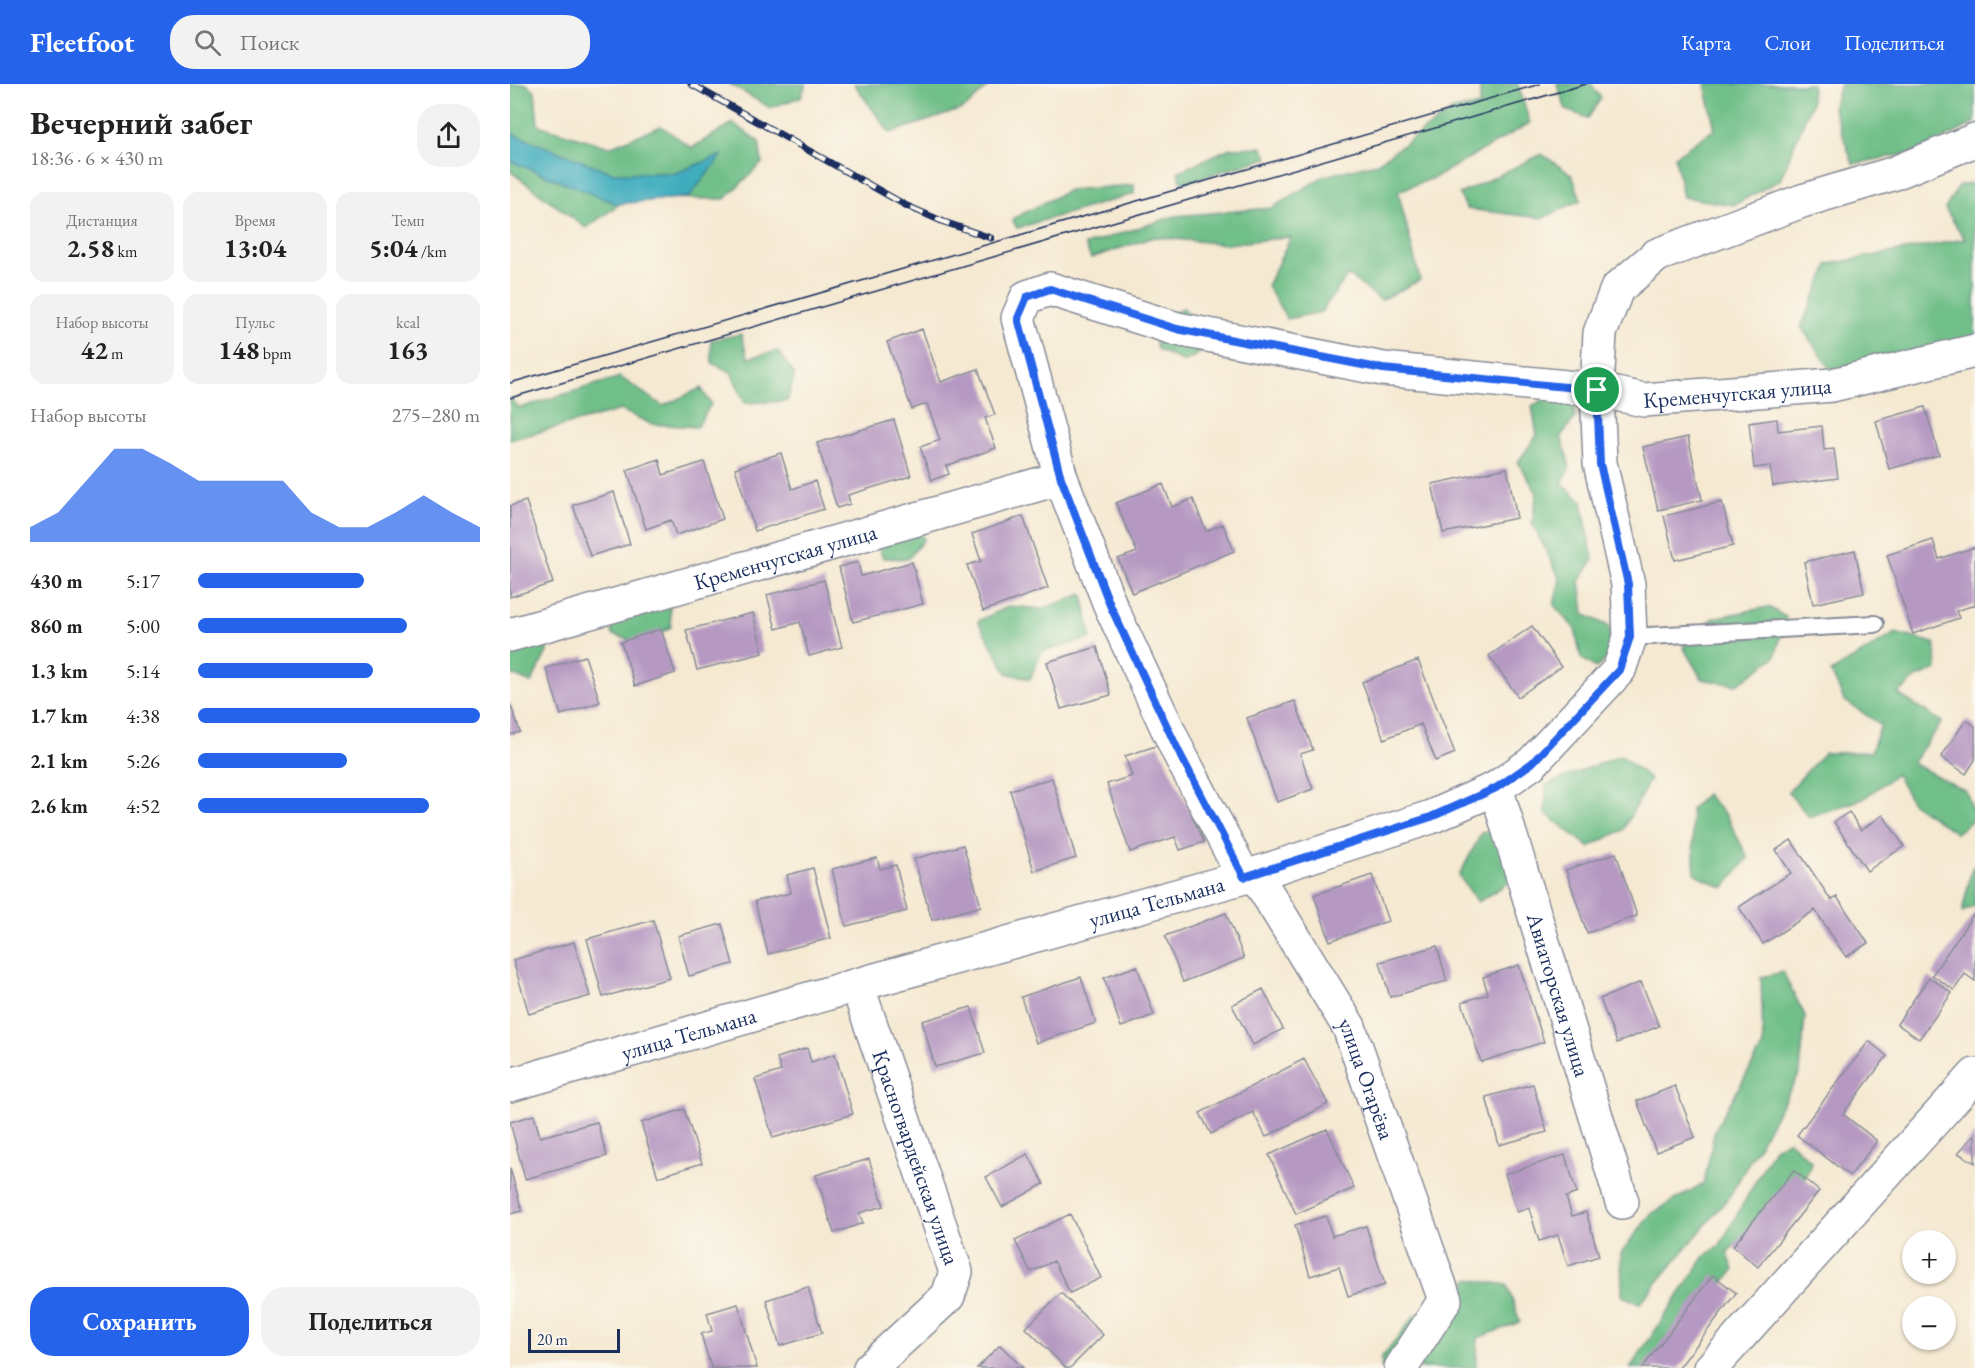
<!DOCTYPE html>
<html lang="ru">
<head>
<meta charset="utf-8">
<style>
	body { margin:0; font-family:"EB Garamond",serif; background:#f2f2f2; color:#222; height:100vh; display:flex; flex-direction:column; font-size:22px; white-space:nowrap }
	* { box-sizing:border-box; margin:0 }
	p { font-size:20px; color:#767676 }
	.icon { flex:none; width:33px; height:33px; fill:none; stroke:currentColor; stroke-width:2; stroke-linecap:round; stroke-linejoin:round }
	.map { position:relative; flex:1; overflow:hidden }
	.details { display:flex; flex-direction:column; background:#fff; width:510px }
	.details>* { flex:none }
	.controls { position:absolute; left:1392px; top:1146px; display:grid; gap:12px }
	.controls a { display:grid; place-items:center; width:54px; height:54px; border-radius:50%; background:#fff; box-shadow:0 2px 4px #0004; font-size:30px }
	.scale { position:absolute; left:18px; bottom:15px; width:92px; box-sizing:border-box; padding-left:6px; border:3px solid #1b2f5e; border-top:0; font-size:16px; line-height:21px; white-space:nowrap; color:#1b2f5e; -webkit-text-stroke:4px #fbf7ec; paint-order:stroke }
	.pin { position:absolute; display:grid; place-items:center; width:51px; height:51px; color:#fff; margin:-26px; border:3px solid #fff; border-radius:50%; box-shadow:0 2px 6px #0007 }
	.round { display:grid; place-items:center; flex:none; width:63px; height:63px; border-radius:24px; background:#f2f2f2 }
	.summary { display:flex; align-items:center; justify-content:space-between; height:102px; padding:0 30px }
	h1 { font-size:33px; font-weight:700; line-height:45px }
	.figures { display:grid; grid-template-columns:repeat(3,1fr); gap:9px; height:102px; padding:6px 30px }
	.figures div { display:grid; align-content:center; border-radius:15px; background:#f2f2f2; text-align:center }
	.figures b { font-size:26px; font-weight:700 }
	.figures small { font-size:16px; font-weight:400 }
	.figures p { font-size:16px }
	.chart { height:168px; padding:12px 30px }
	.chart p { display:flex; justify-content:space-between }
	.chart svg { width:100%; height:108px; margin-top:6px; fill:#2563eb; opacity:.7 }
	.primary-button { display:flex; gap:12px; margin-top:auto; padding:12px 30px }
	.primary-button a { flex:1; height:69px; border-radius:24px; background:#2563eb; color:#fff; font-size:24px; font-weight:700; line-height:69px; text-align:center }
	.primary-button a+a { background:#f2f2f2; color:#222 }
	ul { padding:0 30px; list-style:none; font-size:20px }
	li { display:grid; grid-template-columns:96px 72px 1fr; align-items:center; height:45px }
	li i { height:15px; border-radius:8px; background:#2563eb }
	header { display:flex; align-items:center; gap:36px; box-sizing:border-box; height:84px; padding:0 30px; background:#2563eb; color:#fff }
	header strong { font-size:28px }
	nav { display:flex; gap:33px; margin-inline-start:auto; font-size:21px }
	.search { width:420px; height:54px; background:#f2f2f2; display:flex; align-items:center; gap:15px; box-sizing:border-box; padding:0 21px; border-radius:24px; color:#767676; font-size:22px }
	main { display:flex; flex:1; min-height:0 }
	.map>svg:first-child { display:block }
</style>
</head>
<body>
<header>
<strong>Fleetfoot</strong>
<div class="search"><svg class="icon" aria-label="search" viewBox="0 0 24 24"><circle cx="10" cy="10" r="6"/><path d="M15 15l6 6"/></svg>Поиск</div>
<nav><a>Карта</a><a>Слои</a><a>Поделиться</a></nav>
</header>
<main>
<section class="details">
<div class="summary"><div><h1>Вечерний забег</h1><p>18:36 · 6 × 430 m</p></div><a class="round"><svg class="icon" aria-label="share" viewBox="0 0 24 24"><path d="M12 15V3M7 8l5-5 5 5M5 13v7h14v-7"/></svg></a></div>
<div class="figures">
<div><p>Дистанция</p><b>2.58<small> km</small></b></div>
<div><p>Время</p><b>13:04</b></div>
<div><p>Темп</p><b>5:04<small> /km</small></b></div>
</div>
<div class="figures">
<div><p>Набор высоты</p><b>42<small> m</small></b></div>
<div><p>Пульс</p><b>148<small> bpm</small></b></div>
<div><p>kcal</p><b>163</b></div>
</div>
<div class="chart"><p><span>Набор высоты</span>275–280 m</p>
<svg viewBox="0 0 160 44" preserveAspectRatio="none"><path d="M0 44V38L10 32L20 19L30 6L40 6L50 12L60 19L70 19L80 19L90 19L100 32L110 38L120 38L130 32L140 25L150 32L160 38V44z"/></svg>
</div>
<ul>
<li><b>430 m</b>5:17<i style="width:59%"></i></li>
<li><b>860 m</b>5:00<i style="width:74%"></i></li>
<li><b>1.3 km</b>5:14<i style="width:62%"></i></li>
<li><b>1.7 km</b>4:38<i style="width:100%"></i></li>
<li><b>2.1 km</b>5:26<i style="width:53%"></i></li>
<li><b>2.6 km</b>4:52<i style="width:82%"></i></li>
</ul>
<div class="primary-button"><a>Сохранить</a><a>Поделиться</a></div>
</section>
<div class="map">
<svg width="1465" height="1284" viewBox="0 0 1465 1284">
	<rect width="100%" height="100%" fill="#fbf7ec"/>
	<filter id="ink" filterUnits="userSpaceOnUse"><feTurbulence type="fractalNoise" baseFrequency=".0167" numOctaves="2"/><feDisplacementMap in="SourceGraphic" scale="12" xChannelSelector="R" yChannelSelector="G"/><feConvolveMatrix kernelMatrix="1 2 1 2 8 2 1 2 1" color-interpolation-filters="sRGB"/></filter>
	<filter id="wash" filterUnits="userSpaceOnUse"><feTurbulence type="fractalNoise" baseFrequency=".008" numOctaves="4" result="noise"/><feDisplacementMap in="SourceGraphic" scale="24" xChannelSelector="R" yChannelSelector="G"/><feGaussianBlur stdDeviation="1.35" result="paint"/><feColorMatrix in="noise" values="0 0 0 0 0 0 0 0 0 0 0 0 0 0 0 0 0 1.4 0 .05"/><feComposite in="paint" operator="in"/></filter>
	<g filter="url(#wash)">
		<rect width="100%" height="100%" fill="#f5e9d2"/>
		<!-- forest -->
		<path fill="#71bf89" stroke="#467774" stroke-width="1.5" d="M0,0H16L25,7L28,41L99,63L151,42L182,64L223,39L249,58L252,79L215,115L118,114L76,144L0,87Z
			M220,0H296L291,13L260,24Z
			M344,0H481L455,24L380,49Z
			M970,0H1008L1020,39L926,93L888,107L910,196L871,216L838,191L811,228L777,235L757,202L781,153L716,160L644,153L581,174L575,161L665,132L762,124L814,92L867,79L943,26L970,22Z
			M1047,0H1081L1091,14L1078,34L1056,26Z
			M1195,0H1302L1301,20L1270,96L1224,121L1173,113L1165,72L1205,45Z
			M1330,0H1465V39L1407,68L1343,80L1323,24Z
			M752,63L758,74L672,99L668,88L720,64Z
			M1032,70L1062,91L1071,116L1033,134L957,125L949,110Z
			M1465,100V255L1321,286L1291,243L1319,180L1455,155L1435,125L1449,101Z
			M624,101V110L507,144L502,135L559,106Z
			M673,224L695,245L697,265L674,278L647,265L641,242Z
			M231,250L238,274L268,267L285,291L277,317L235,319L221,288L202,279L201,256Z
			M110,293L153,322L191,304L201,320L187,343L141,340L111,326L0,356V315L10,324Z
			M1047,308L1063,317L1065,334L1051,352L1060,383L1052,399L1072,418L1083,476L1070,496L1074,530L1100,543L1101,571L1086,584L1071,574L1065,545L1044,521L1050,495L1022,439L1027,409L1008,378L1027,351L1022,322Z
			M392,430L414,455L398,475L373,474L364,454Z
			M135,510L160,524L161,543L133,559L102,551L101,521Z
			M573,510L581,554L531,568L520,595L497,589L468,537L499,522L532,525Z
			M1258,523L1276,533L1265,573L1226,601L1192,595L1173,563L1203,534Z
			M1385,549L1425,559L1427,586L1406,594L1388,610L1432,638L1402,679L1456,707L1465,734L1446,749L1402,719L1386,690L1353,715L1299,733L1278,708L1314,669L1361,668L1371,641L1334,616L1321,588Z
			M24,555L38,566L21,599L0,590V561Z
			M1111,671L1140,695L1113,746L1079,763L1035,729L1036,701Z
			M1196,710L1217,733L1238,774L1214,804L1185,790L1181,725Z
			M1007,743L1025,782L968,818L949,792L972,748Z
			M1465,782V822L1452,828L1462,784Z
			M1273,888L1295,932L1290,989L1219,1113L1130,1219L1112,1212L1111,1169L1141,1130L1194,1099L1205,1045L1253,962L1251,893Z
			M1278,1056L1302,1078L1289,1108L1217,1168L1224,1186L1143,1284H1120L1195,1172L1210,1161L1264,1064Z
			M958,1195L997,1201L1010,1238L968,1254L966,1284H872L871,1274L906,1230L940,1227Z"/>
		<!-- water -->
		<path fill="#40adbe" stroke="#2e6e8e" stroke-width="1.5" d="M0,49L103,89H166L212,71L179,113L107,120L0,77Z"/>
		<g id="blocks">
			<!-- building -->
			<path fill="#b699c2" d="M412,245L431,298L468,285L485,331L475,334L486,364L436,382L439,390L422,396L410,363L430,356L417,320L402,325L377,258Z
				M1415,323L1429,371L1379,385L1366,337Z
				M1267,335L1268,347L1312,342L1314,366L1324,365L1328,394L1263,402L1260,382L1244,384L1239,339Z
				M384,336L401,392L338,411L340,420L327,424L307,359Z
				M1178,353L1192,416L1148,426L1133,363Z
				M271,369L282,405L305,397L314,425L245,447L225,384Z
				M149,375L153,391L194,378L213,435L166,451L161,436L136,445L117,386Z
				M997,384L1007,434L933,449L922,400Z
				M653,400L662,423L683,415L696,447L713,440L724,467L622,509L608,475L627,468L606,419Z
				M104,408L120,460L80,472L63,421Z
				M16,417L43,499L0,513V422Z
				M1212,418L1223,462L1165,476L1154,432Z
				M513,432L538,504L473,527L457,481L471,477L462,450Z
				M1423,456L1429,475L1465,463V521L1446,527L1449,534L1403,550L1377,471Z
				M1345,466L1354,509L1303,520L1294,478Z
				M348,478L351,492L402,478L413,520L343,538L329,483Z
				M314,496L332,563L299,572L290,538L266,545L257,511Z
				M243,529L253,569L187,586L176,546Z
				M1022,542L1051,583L1008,613L979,572Z
				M151,545L165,589L125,602L111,558Z
				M587,563L601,611L551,625L537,578Z
				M75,572L90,618L51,631L36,584Z
				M908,576L945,669L926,677L911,640L874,655L852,598Z
				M785,617L803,666L790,670L803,705L767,718L737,634Z
				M0,619L10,648L0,651Z
				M1456,636L1465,642V676L1456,690L1431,673Z
				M649,661L694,758L670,766L665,753L620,768L597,700L622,692L615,672Z
				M542,694L566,774L524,787L500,706Z
				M1339,728L1351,746L1373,731L1394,762L1357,787L1324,738Z
				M1281,756L1321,816L1327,813L1358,859L1336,873L1305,826L1253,860L1229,823L1281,789L1266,766Z
				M453,761L471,822L422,836L404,775Z
				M1106,769L1127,832L1077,849L1056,786Z
				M367,774L370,785L386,781L397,827L336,842L322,785Z
				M303,784L321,854L258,870L245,817L281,809L277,791Z
				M862,791L878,837L820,857L804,811Z
				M1465,828V897L1455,890L1444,906L1422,891Z
				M716,829L734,874L673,898L655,852Z
				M143,836L160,894L93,913L77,855Z
				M212,840L223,880L179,892L168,852Z
				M64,858L80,912L19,930L3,876Z
				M927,862L937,897L880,913L870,878Z
				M1009,881L1034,958L971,978L952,918L978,910L973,893Z
				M627,882L644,931L611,943L594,894Z
				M571,893L586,939L526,959L511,913Z
				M1419,893L1442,909L1409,955L1387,940Z
				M1131,898L1149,942L1107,959L1090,915Z
				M753,905L773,945L743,961L722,921Z
				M461,923L475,969L425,983L412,937Z
				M1359,957L1377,972L1333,1030L1367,1057L1340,1092L1287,1051Z
				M297,964L301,978L325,970L343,1030L263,1054L245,995L271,987L267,974Z
				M794,975L818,1020L756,1053L743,1028L701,1050L690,1029Z
				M1023,1000L1037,1048L989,1061L976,1013Z
				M1165,1002L1185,1053L1146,1068L1127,1017Z
				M174,1025L192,1079L148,1093L131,1039Z
				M24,1031L30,1053L87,1038L97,1072L15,1095L0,1038Z
				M817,1045L844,1104L786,1130L759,1071Z
				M1465,1050V1079L1448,1069Z
				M518,1070L534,1100L492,1123L476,1093Z
				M1055,1071L1067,1109L1056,1113L1062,1132L1076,1128L1089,1172L1058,1182L1048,1151L1029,1157L1019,1124L1007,1128L995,1090Z
				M359,1075L374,1122L349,1129L353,1139L324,1149L306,1091Z
				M0,1084L12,1127L0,1130Z
				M1284,1086L1309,1107L1248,1183L1223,1162Z
				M560,1130L591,1194L560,1209L544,1177L521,1188L505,1157Z
				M816,1132L822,1152L856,1142L875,1201L838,1212L829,1183L800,1192L785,1141Z
				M1203,1191L1226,1209L1169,1284H1132Z
				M298,1203L312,1249L270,1262L256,1216Z
				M551,1209L593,1251L560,1284H556L516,1244Z
				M228,1220L247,1284H201L191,1250L202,1247L197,1229Z
				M490,1261L513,1284H467Z"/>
		</g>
	</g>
	<g filter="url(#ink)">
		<use href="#blocks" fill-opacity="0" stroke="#888c98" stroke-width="1.5"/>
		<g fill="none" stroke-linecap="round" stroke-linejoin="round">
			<!-- service casing -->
			<g stroke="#888c98" stroke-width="20">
				<path id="service" d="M1120,553L1365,540"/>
			</g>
			<!-- minor casing -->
			<g stroke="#888c98" stroke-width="36">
				<g id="minor">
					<path id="s1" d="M0,551L551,394"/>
					<path id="s2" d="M986,704L1112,1118"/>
					<path id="s3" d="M745,790L839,943L935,1216L891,1284"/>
					<path id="s4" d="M734,793L668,667L600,521L551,394L508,234L517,213L540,205L667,245L873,285L1087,306L1134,316L1322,301L1465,267"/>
					<path id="s5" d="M347,901L446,1188L438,1212L360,1284"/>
					<path id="s6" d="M0,1001L347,901L745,790L921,733L986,704L1022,679L1109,586L1120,553L1118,500L1090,379L1087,306L1090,249L1107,205L1147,171L1292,117L1382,90L1465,56"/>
					<path d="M1201,1284L1465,991"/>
				</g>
			</g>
			<!-- service -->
			<use href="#service" stroke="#fff" stroke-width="16"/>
			<!-- minor -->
			<use href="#minor" stroke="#fff" stroke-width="33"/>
			<!-- tram -->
			<path stroke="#1b2f5e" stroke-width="1.5" d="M0,299L1030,0
				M0,314L1076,0"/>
			<!-- rail casing -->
			<g stroke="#1b2f5e" stroke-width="7">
				<path id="rail" d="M181,0L397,122L434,138L481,154"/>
			</g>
			<!-- rail -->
			<use href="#rail" stroke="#fbf7ec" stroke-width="4.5" stroke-dasharray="14" stroke-linecap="butt"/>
		</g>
	</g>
	<g fill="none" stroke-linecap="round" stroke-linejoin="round" filter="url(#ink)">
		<!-- route casing -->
		<g stroke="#fff" stroke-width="12">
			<path id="route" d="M540,205L667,245L873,285L1087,306L1090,380L1118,500L1120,553L1109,586L1022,679L986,704L921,733L734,793L668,666L600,521L551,394L508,234L517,213Z"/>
		</g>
		<!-- route -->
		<use href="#route" stroke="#2563eb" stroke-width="8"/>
	</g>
	<g text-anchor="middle" stroke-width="4.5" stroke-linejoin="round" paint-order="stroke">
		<!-- street labels -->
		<g font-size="22" fill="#1b2f5e" stroke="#fbf7ec">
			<text dy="8" stroke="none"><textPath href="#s4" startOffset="1352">Кременчугская улица</textPath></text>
			<text dy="8" stroke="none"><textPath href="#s1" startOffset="286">Кременчугская улица</textPath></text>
			<text dy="8" stroke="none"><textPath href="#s6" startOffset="672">улица Тельмана</textPath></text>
			<text dy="8" stroke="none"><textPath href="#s2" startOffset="216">Авиаторская улица</textPath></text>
			<text dy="8" stroke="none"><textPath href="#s6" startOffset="186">улица Тельмана</textPath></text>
			<text dy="8" stroke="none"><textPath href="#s3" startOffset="234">улица Огарёва</textPath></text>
			<text dy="8" stroke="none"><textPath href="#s5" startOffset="182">Красногвардейская улица</textPath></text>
		</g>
	</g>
</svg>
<div class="controls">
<a>+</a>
<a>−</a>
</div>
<div class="scale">20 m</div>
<div class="pin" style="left:1087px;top:306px;background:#1e9e55"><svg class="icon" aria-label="arrive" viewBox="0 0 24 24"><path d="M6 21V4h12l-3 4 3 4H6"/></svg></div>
</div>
</main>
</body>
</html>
